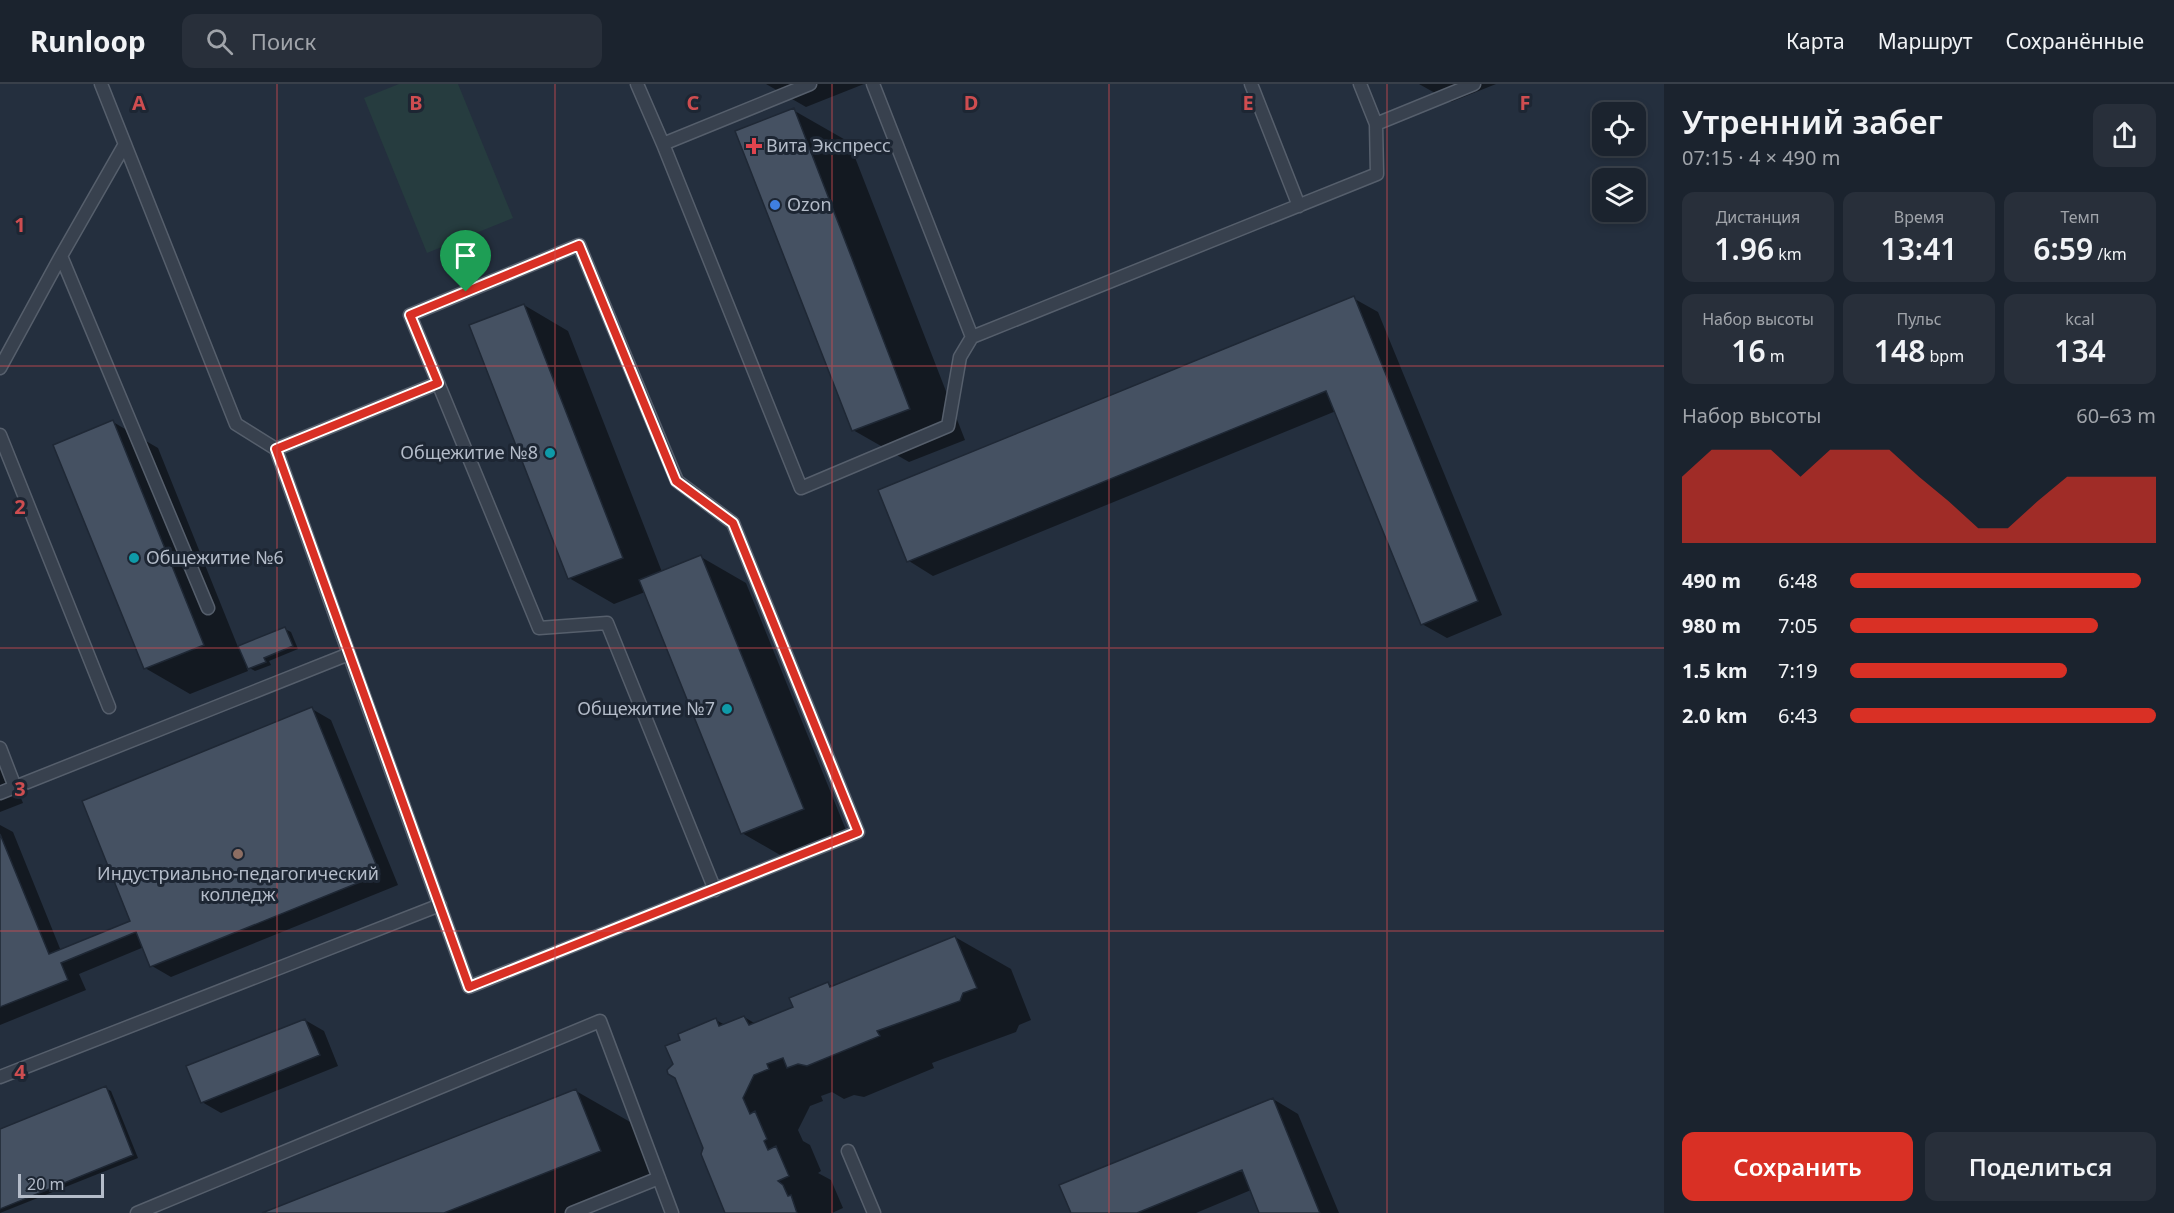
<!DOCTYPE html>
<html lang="ru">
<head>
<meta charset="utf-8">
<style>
	body { margin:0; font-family:"Noto Sans",sans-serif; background:#282f3a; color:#f1f3f6; height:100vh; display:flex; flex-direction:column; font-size:22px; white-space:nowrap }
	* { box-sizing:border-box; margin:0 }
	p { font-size:20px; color:#a0a4aa }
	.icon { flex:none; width:33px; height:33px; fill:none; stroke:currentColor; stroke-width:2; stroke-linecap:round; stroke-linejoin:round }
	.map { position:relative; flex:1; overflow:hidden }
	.sheet { display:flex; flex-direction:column; background:#1b232e; width:510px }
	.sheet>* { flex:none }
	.controls { position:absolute; left:1592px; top:18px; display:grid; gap:12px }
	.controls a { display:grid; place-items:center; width:54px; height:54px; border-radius:12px; background:#1b232e; box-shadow:0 3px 9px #0003,0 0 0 2px #39404a; font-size:30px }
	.scale { position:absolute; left:18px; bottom:15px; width:86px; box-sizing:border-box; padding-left:6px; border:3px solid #b4bcc9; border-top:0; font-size:16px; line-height:21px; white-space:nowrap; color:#b4bcc9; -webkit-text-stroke:4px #1d2633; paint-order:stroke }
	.pin { position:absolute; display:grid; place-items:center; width:51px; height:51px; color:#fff; margin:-62px -26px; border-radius:50% 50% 50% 0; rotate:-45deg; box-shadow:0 0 6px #0007 }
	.pin .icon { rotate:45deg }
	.round { display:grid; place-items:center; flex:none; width:63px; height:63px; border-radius:12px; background:#282f3a }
	.headline { display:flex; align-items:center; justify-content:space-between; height:102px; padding:0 18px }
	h1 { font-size:33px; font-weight:600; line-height:45px }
	.metrics { display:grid; grid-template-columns:repeat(3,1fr); gap:9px; height:102px; padding:6px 18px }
	.metrics div { display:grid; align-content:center; border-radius:12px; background:#282f3a; text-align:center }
	.metrics b { font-size:30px; font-weight:600 }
	.metrics small { font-size:16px; font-weight:400 }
	.metrics p { font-size:16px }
	.chart { height:168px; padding:12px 18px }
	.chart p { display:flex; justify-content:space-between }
	.chart svg { width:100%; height:108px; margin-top:6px; fill:#d93025; opacity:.7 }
	.button { display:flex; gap:12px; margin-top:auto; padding:12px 18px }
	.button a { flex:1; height:69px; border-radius:12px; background:#d93025; color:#fff; font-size:24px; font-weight:600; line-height:69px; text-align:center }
	.button a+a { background:#282f3a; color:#f1f3f6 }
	ul { padding:0 18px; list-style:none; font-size:20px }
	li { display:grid; grid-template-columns:96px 72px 1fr; align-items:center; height:45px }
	li i { height:15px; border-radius:8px; background:#d93025 }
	header { display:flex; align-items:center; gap:36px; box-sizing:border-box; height:84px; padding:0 30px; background:#1b232e; border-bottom:2px solid #39404a }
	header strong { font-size:28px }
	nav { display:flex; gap:33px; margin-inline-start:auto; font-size:21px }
	.search { width:420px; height:54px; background:#282f3a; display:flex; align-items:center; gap:15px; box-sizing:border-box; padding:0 21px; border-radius:12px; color:#a0a4aa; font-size:22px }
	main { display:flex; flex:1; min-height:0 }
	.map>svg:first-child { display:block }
</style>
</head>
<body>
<header>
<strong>Runloop</strong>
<div class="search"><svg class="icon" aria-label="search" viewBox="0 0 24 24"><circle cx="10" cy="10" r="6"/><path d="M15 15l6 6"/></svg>Поиск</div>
<nav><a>Карта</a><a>Маршрут</a><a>Сохранённые</a></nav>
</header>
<main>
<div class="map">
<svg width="1664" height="1129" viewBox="0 0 1664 1129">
	<rect width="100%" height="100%" fill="#242f3e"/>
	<!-- green -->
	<path fill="#263c3f" d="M399,0H458L513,134L427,169L364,14Z"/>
	<!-- shadow -->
	<path fill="#0007" d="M766,0H864L806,23Z
		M1419,0H1496L1451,18Z
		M793,26L849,58L965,356L909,378L853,346Z
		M1353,214L1378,228L1502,531L1447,554L1422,540L1336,327L933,492L909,477L880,407Z
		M524,221L568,247L662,488L701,473L746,499L848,751L787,775L742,749L645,508L614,520L569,494Z
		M113,338L158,364L238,563L285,545L291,548L298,565L269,577L271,581L255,587L246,582L248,587L190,610L145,584Z
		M312,625L331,636L398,801L171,893L152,882L144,863L79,890L86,906L0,941V741L13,748L61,867L132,838Z
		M0,662L23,719L0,728Z
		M955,853L1011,885L1031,936L1019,941L1016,948L932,979L934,984L864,1013L854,1011L844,1015L832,1008L821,1012L823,1017L810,1022L798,1046L803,1057L810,1061L821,1087L818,1089L831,1096L843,1124L832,1129H726L675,980L682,956L716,936L725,941L744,933L756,940L795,924L828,900L834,903Z
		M305,936L324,947L338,982L221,1029L202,1018Z
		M105,1004L111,1007L138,1074L0,1129V1047Z
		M576,1007L632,1039L655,1099L580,1129H266Z
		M1273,1015L1298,1030L1339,1129H1261L1251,1106L1196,1129H1073Z"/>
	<!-- building -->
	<path fill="#455162" stroke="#1f2835" stroke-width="1.5" d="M794,24L910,325L852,347L735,47Z
		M1354,212L1478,517L1421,541L1326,307L907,478L878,406Z
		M524,220L623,474L568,495L469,241Z
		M113,336L204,561L144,585L53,361Z
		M701,471L804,725L741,750L639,496Z
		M285,543L293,562L264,574L266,578L248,585L238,562Z
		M312,623L380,790L150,883L136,848L61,879L68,896L0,923V750L49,870L130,837L82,717Z
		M955,852L977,904L963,909L960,917L877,947L880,952L807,982L798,980L787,984L783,974L767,980L769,985L754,991L743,1014L750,1030L755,1027L767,1055L764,1057L768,1066L776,1062L789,1092L778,1097L783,1101L788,1112L791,1111L797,1129H725L701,1070L703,1064L675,994L668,990L667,986L673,980L665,962L680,956L678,950L716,934L719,942L744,932L749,941L793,923L789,914L828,898L830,903Z
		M305,935L320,971L201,1019L186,982Z
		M106,1002L133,1071L0,1125V1045Z
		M576,1005L601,1067L444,1129H262Z
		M1273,1014L1320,1129H1259L1242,1086L1137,1129H1071L1059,1101Z"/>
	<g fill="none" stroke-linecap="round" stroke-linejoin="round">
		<!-- service casing -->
		<g stroke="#565f6c" stroke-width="15">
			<path id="service" d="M101,0L236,340L276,365L349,570
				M637,0L663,60L801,404L948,342L960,273L972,253L1377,90L1376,40L1360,0
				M873,0L972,253
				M1251,0L1299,122
				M1376,40L1474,0
				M663,60L810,0
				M61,172L208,524
				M0,284L61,172L125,60
				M0,351L109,623
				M276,365L438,299
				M0,664L15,703L349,570L469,903L858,748L733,439L677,397L579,161L410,231L539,544L607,539L715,806
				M0,709L15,703
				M0,993L440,821
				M848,1067L874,1129
				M137,1129L600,937L672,1129
				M572,1129L659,1094"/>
		</g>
		<!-- service -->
		<use href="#service" stroke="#38414e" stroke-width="12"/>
	</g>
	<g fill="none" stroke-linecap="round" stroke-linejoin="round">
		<!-- route casing -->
		<g stroke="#fff" stroke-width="12">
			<path id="route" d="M579,161L676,397L733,439L858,748L469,903L276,365L438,299L410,231Z"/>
		</g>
		<!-- route -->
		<use href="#route" stroke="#d93025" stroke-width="8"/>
	</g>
	<!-- grid -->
	<path fill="none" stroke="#ce4d50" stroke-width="1.5" stroke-opacity="0.55" d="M277,0V1129M555,0V1129M832,0V1129M1109,0V1129M1387,0V1129M0,282H1664M0,564H1664M0,847H1664"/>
	<!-- markers -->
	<path fill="#e0444e" stroke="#1d2633" stroke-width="2" d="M751 53h6v6h6v6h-6v6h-6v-6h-6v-6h6z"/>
	<circle fill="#3f7fe0" stroke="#1d2633" stroke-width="2" cx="775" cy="121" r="6"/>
	<g fill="#0f9aa8" stroke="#1d2633" stroke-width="2">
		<circle cx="550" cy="369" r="6"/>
		<circle cx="134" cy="474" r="6"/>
		<circle cx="727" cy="625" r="6"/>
	</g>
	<circle fill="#8d6e63" stroke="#1d2633" stroke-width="2" cx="238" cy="770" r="6"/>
	<g text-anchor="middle" stroke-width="6" stroke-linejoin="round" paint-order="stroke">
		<!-- poi labels -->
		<g font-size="18" fill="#b4bcc9" stroke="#1d2633" text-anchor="start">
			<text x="766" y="68">Вита Экспресс</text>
			<text x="787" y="127">Ozon</text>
			<text x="538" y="375" text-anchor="end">Общежитие №8</text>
			<text x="146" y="480">Общежитие №6</text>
			<text x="715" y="631" text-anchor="end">Общежитие №7</text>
			<text x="238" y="796" text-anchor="middle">Индустриально-педагогический<tspan x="238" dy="21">колледж</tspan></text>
		</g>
	</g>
	<g font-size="20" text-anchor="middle" font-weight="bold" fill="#ce4d50" stroke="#1d2633" stroke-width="6" stroke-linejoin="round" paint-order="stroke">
		<text x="139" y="26">A</text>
		<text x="416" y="26">B</text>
		<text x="693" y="26">C</text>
		<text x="971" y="26">D</text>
		<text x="1248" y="26">E</text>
		<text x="1525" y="26">F</text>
		<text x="20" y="148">1</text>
		<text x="20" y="430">2</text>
		<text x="20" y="712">3</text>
		<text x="20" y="995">4</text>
	</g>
</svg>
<div class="controls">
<a><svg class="icon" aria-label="locate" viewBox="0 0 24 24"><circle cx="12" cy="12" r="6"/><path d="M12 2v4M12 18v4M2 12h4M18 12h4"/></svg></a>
<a><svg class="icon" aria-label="layers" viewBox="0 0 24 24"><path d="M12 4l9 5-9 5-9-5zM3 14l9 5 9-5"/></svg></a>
</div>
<div class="scale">20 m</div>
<div class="pin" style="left:466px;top:208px;background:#1e9e55"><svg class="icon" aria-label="arrive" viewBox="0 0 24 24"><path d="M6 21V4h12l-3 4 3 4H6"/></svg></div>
</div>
<section class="sheet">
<div class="headline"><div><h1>Утренний забег</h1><p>07:15 · 4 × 490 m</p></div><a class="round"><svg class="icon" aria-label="share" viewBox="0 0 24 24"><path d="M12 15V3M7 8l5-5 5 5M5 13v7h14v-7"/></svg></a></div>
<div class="metrics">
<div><p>Дистанция</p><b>1.96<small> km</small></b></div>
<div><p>Время</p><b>13:41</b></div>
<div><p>Темп</p><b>6:59<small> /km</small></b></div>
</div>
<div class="metrics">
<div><p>Набор высоты</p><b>16<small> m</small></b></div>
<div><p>Пульс</p><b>148<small> bpm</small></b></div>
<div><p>kcal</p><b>134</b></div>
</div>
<div class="chart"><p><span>Набор высоты</span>60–63 m</p>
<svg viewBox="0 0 160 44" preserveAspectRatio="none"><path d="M0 44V17L10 6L20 6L30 6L40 17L50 6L60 6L70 6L80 17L90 27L100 38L110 38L120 27L130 17L140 17L150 17L160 17V44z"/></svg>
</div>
<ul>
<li><b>490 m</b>6:48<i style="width:95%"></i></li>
<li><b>980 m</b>7:05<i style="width:81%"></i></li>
<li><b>1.5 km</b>7:19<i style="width:71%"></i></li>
<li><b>2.0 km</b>6:43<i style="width:100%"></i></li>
</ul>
<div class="button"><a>Сохранить</a><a>Поделиться</a></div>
</section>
</main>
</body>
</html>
